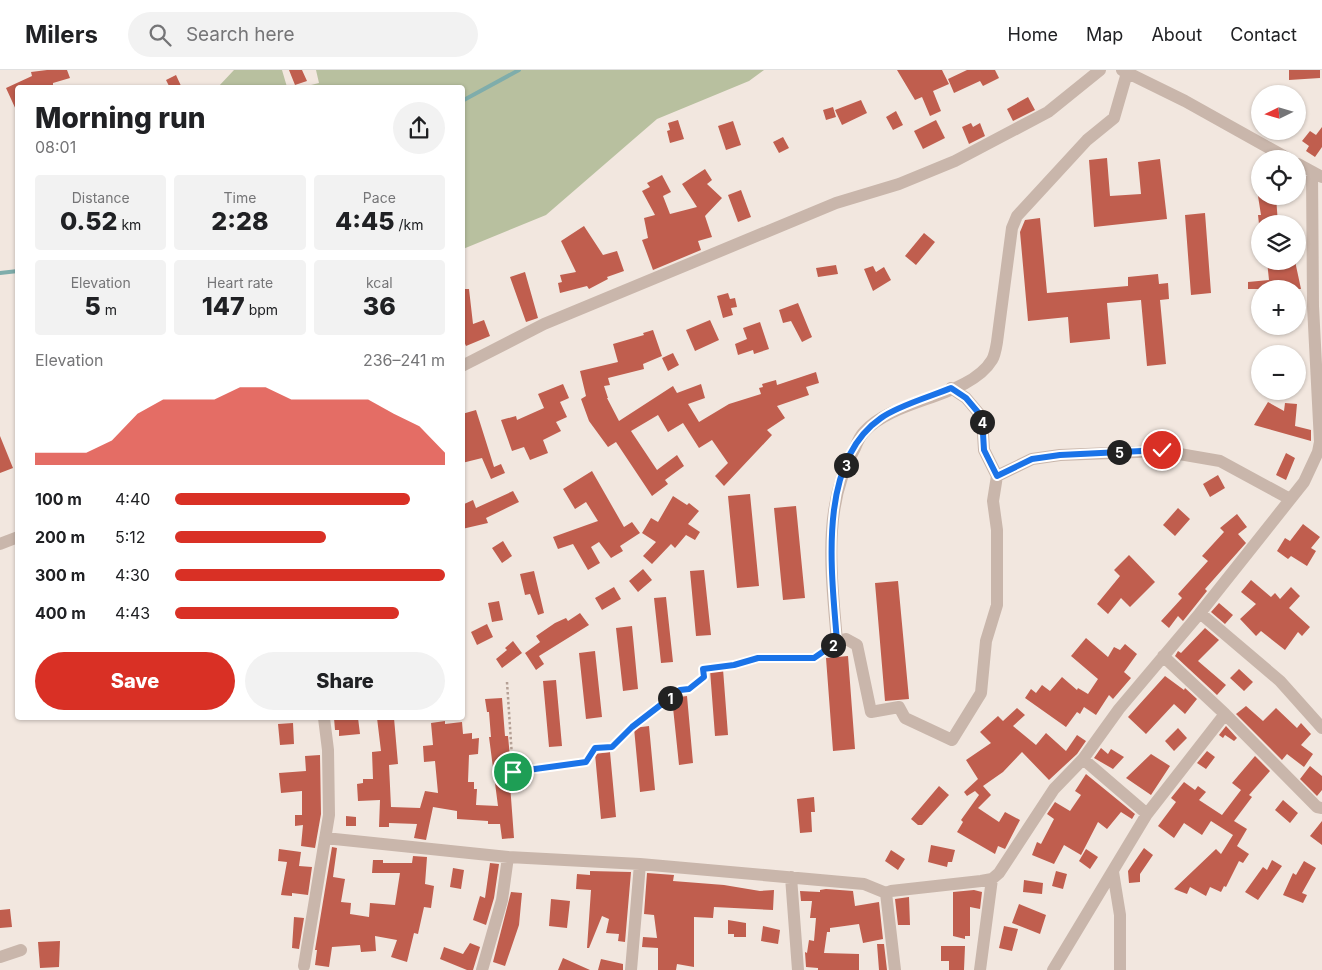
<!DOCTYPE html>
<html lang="en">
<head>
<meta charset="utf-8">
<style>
	body { margin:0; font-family:Inter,sans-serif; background:#f2f2f2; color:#202124; height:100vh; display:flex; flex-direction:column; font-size:19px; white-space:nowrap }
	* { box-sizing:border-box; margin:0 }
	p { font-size:16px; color:#757577 }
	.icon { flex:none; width:28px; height:28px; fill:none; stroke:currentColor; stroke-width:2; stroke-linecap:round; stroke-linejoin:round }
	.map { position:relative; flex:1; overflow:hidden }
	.details { position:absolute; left:15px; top:15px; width:450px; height:635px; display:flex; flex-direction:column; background:#fff; border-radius:5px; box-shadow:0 1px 4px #0004 }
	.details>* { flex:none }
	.needle { width:32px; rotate:265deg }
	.tools { position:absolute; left:1251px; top:15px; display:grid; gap:10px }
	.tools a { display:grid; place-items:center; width:55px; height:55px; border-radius:50%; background:#fff; box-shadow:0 1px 4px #0004; font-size:25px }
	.pin { position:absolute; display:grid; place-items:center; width:42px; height:42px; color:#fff; margin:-21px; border:2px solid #fff; border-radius:50%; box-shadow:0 1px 5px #0007 }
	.km { position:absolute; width:25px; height:25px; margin:-12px; border-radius:50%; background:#222; color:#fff; font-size:14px; line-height:25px; text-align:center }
	.round { display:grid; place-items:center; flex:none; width:52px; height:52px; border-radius:26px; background:#f2f2f2 }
	.head { display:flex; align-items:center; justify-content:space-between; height:85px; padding:0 20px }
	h1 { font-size:28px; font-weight:800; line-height:38px }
	.stats { display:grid; grid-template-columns:repeat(3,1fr); gap:8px; height:85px; padding:5px 20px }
	.stats div { display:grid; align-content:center; border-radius:5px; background:#f2f2f2; text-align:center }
	.stats b { font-size:25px; font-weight:800 }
	.stats small { font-size:14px; font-weight:400 }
	.stats p { font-size:14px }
	.chart { height:140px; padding:10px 20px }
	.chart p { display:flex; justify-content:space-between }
	.chart svg { width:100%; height:90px; margin-top:5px; fill:#d93025; opacity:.7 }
	.cta { display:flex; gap:10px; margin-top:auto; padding:10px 20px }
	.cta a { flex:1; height:58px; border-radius:30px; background:#d93025; color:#fff; font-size:20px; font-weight:800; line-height:58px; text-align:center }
	.cta a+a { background:#f2f2f2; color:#202124 }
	ul { padding:0 20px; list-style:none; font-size:16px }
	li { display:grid; grid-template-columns:80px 60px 1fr; align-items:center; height:38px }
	li i { height:12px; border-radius:6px; background:#d93025 }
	header { display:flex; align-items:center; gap:30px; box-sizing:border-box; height:70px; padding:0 25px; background:#fff; border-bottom:1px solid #e0e0e0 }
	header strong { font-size:24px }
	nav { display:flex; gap:28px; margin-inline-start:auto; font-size:18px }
	.search { width:350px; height:45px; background:#f2f2f2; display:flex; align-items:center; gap:12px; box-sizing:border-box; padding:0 18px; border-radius:28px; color:#757577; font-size:19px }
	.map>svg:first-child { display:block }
</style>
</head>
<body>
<header>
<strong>Milers</strong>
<div class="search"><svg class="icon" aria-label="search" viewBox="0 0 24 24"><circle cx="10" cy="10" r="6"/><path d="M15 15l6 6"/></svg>Search here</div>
<nav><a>Home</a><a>Map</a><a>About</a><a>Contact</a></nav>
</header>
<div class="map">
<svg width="1322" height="900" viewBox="0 0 1322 900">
	<rect width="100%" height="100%" fill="#f2e7df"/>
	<!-- green -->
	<path fill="#b8c09f" d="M234,0H282L287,17H218Z
		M316,0H764L749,11L657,49L546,145L463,179L462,18L303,17L319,13Z"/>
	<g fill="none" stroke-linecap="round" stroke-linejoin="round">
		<!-- stream -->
		<path stroke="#7fadab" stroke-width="4" d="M462,31L519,0
			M0,203L18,201"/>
	</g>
	<!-- building -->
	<path fill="#c05e4e" d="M47,0H67L70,8L53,13V16L18,18L17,42L6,18L32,6L31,2Z
		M289,0H302L307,11L295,15Z
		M897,0H942L949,14L933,21L941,41L930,46L922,27L915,30Z
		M967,0H995L999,8L983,16L980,11L954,23L948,9Z
		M1289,0H1320V8L1289,10Z
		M176,5L182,18H170L166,10Z
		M1028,27L1035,40L1013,51L1007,39Z
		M861,30L867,43L842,55L835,40Z
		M833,37L836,47L826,50L823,40Z
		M896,41L903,55L893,60L886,47Z
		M678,50L684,69L670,73L667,61L670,60L668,53Z
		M936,50L945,68L923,79L914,61Z
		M733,51L741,75L726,80L718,56Z
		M971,53L973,57L980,53L985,66L969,74L962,57Z
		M1322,57V77L1315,87L1306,81L1309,76L1302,71L1310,61L1316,65Z
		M783,67L789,78L779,83L773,72Z
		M1107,88L1110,126L1141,124L1138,92L1160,89L1167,149L1094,157L1089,90Z
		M705,99L712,110L707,114L722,128L705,146L712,167L698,171L701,180L653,200L642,170L648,168L644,148L655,145L642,121L650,117L647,113L662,105L671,122L663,126L670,144L697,137L682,114Z
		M741,120L751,147L738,152L728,125Z
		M1258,126H1276L1278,154H1259L1258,145H1261Z
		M1205,143L1211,223L1191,225L1185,145Z
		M1040,148L1047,223L1128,216V207L1158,204L1159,214L1168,213L1169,229L1160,230L1166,294L1147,296L1141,230L1107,233L1110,269L1070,273L1068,247L1028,251L1020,162L1025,150Z
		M584,156L603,185L617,181L624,201L607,207L608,209L589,219L587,216L560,223L558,213L562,212L560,205L576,202L561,171Z
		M924,163L935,172L916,195L905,186Z
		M1267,191H1295L1301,219H1248V212L1269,210Z
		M836,195L838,204L818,207L816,198Z
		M873,196L876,202L884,197L891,210L873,221L864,199Z
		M525,202L538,248L526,252L510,207Z
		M462,219H469L473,254L484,250L490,266L466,276L462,267Z
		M728,223L730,229L735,228L737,237L731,238L733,245L723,248L717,226Z
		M798,233L812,267L802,272L791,251L783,253L779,240Z
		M710,250L719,270L695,281L686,260Z
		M760,252L769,279L754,284L753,280L738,285L735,274L747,269L743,258Z
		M653,260L662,286L643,294L644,299L608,308L610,315L604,316L608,328H607L619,351L673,316L677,323L701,314L705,328L688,334L699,352L729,334L761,324L759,318L763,317L762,314L776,310L777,315L816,302L819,313L806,317L809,325L777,336L785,348L767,360L772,365L724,416L715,406L728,393L712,370L699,378L683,353L668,362L658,345L631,361L657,400L677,385L684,396L665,410L668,414L652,426L616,372L608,377L589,351L581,329L586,326L580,301L618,292L613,274L644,265L643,263Z
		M673,283L679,295L668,301L662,288Z
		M563,314L569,328L560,332L567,347L556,352L561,361L543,370L548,383L530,390L524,377L512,381L501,350L516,346L517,350L544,338L538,324Z
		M1268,332L1284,341L1285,333L1297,334L1295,356L1311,360V371L1254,355Z
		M476,340L494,397L501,394L505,403L491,409L482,388L462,393V344Z
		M0,366L13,398L0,403Z
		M1286,383L1295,388L1286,410L1276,405Z
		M592,401L624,457L632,452L640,463L620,476L623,481L611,488L599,472L591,477L600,493L588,500L573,474L558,479L553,467L598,451L586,432L575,439L563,419Z
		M1218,405L1225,418L1210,427L1203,414Z
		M513,421L519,432L486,448L488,453L462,459V435L473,430L476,438Z
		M750,424L759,516L737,518L728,426Z
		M673,426L687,435L689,433L699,441L688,454L700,462L695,470L686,465L675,478L671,474L652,494L643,486L656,472L642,463L651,448L658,452Z
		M796,436L805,528L783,530L774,438Z
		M1178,438L1190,449L1175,466L1163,455Z
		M1237,444L1247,457L1238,464L1246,473L1205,519L1207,521L1183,551L1178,546L1169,558L1161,551L1182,528L1178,524L1208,491L1202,486L1224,462L1220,458Z
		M1303,454L1320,467L1311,478L1316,481L1307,496L1291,486L1288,489L1277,481L1285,468L1290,471Z
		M503,471L512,486L502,493L492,478Z
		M1129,485L1155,512L1130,537L1121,528L1108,544L1097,534L1120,506L1114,500Z
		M643,499L652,510L638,522L629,511Z
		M704,500L711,565L696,566L690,501Z
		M534,501L544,543L538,545L530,524L525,525L520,504Z
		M1251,510L1271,527L1275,523L1280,529L1291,517L1300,526L1289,538L1310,557L1302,566L1298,562L1285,580L1261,561L1256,566L1240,549L1256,534L1241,522Z
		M898,511L909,629L885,631L875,513Z
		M614,517L621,529L602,540L595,528Z
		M666,527L673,592L661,593L654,528Z
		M499,531L503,550L492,552L488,533Z
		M1219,533L1233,545L1225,554L1211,542Z
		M580,543L589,555L539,586L544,594L536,600L525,583L540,572L536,566L555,553L566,548L568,551Z
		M487,554L493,567L477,575L471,562Z
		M632,556L638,619L623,621L616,558Z
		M1205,558L1219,570L1198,591L1226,615L1217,625L1175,586L1178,581L1181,583Z
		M1086,568L1108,587L1114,577L1120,580L1125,574L1137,584L1124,602L1131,608L1113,629L1109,625L1096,645L1084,637L1080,644L1077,642L1066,657L1025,628L1031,619L1036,623L1042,615L1050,621L1062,607L1077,620L1078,618L1088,624L1098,609L1071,586Z
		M513,571L522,583L502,598L496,589L507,580L505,578Z
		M595,581L602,647L586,649L579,583Z
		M848,586L855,679L833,681L826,588Z
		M723,599L728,665L715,666L710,600Z
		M1239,599L1253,612L1244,621L1230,608Z
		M1165,606L1184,620L1185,618L1197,629L1185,644L1174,634L1146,664L1128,647Z
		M556,610L562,676L549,677L543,611Z
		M687,626L693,693L679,695L672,628Z
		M502,628L505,666H508L510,687H508L514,768L502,769L500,754H488V751L457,749V741L433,737L426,770L414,768L417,754L389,753V757H379L380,730L358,731L357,714L363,713V709H373L372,682L381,681L377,648H394L398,694L389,695L391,737L420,738L425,721L438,723L435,691L424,692L423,676L433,675L431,653L445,651V654L462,652L463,664L472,663V669L479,668L478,684L469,685L468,712H474V719H477L476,735L498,736L489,667H491L489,642H487L485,629Z
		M1246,636L1263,651L1276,638L1297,658L1301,653L1311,664L1301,675L1313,684L1304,697L1287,684L1282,690L1236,644Z
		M1017,638L1025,645L1013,656L1036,675L1046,663L1066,681L1077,665L1086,671L1077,684L1049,710L1022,682L1003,702L983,716L991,725L978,738L999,752L1005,742L1020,750L1005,779L998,776L995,784L957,762L963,752L961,750L979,725L975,721L967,726L964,722L978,709L966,690L991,673L980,662L998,646L1003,651Z
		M334,648H358L360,664L339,666V660H335Z
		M293,653L294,674L280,675L278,654Z
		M649,656L655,720L640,722L634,658Z
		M1226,656L1237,668L1234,671L1225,665L1223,668L1219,665Z
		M1178,658L1187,668L1174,681L1165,671Z
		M1101,678L1108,684L1111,679L1124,687L1113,699L1094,688Z
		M1207,681L1215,687L1206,699L1197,693Z
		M610,682L616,747L601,749L595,684Z
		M1151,684L1170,696L1151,725L1126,708Z
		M320,685L321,744L315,778L301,776L303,755L295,756V745H302V721L281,723L279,703L306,701L305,686Z
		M1255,686L1270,701L1249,725L1252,727L1234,751L1247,759L1237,776L1249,784L1243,793L1239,791L1226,817L1224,816L1221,822L1210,817L1206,826L1190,817L1187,824L1174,819L1216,779L1221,784L1233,765L1211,751L1202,765L1184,753L1174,768L1158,756L1176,732L1171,728L1184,712L1195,720L1198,716L1206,722L1199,730L1222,745L1241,720L1232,713Z
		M1310,696L1322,706V720L1317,726L1300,709Z
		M1086,704L1135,744L1132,749L1121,742L1107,759L1098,752L1081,785L1064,775L1054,794L1032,785L1037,772L1041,774L1054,749L1047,744L1055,732L1070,741L1081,725L1075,721Z
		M939,716L949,725L922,755H918L911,749Z
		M814,727L815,742H811L812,762L800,763L797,729Z
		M1283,730L1298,743L1290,753L1275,740Z
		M346,746L356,747V756H346Z
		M1322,751V775L1310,766Z
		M931,775L955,780L952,792H948L947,797L928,792Z
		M332,777L337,778L333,807L345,809L341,832L351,833L350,844L369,847L370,833L395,835L400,803H372L373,790H383V793H412L413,786L427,787L425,814L434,816L431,838L424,837L418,864L414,863L407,892L391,887L397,870L375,866L376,881L361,882L360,875L332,877L329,897L315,895L317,880H315Z
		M1144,778L1153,785L1140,804V812L1129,813L1128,801Z
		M279,779L301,782L299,796L312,797L308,825L292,823V826L281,825L287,792L278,791Z
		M1086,779L1098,787L1090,799L1079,791Z
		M891,780L905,789L898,800L885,791Z
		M1272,790L1282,796L1258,830L1245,822L1263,797L1267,800Z
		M1304,791L1316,798L1302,823L1307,825L1303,833L1283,825L1293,803L1296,805Z
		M490,793L499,794L494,828L486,855L473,850L480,826L485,828Z
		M453,798L464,800L461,819L450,817Z
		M590,801L631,802L625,872L618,871L619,864L606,863L609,849L602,846L589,878H587L591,820L576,819L577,804L590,805Z
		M1056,801L1067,804L1063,819L1052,816Z
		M647,803L674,805L673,811L724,815L760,821L774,820L773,840L714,837L713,848L694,847V897L677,894L676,900H658V878L642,877L643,867L657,868L654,845L644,844Z
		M1024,810L1043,813L1042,824L1023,822Z
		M826,819L853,821L855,836L879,832L883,869L863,873L859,854L830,858V862H827L824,883L859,884V900H818V898L806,897L805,882L807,883L809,870L814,871L816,848H810L812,831H801L800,821L820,822V820Z
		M974,820L982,822L980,839L970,837V866H965V869L953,866V822Z
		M511,822L522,823L519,855L505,896L493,892Z
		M909,827L910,855H898L895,829Z
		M551,829L570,831L567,858L549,856Z
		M1019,834L1046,845L1040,864L1012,853Z
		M10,839L12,857L0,858V840Z
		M294,847L304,848L299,879L292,878Z
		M728,850L746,853V867H734V864H728Z
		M763,856L780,860L778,874L761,871Z
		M1004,856L1018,859L1012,881L999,878Z
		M60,871L59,897L40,898L38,872Z
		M470,873L480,877L473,900H467L440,889L444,877L463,884Z
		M877,874H884L887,900H879Z
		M941,876H965L964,900H949V891H941Z
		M563,888L590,900H558Z
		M601,889L623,894V900H598Z"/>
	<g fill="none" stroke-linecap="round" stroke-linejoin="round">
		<!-- path -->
		<path stroke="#b5a095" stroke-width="2.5" stroke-dasharray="2.5 2.5" stroke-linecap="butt" d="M507,612L513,702L586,692L595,678L612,677L632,657L680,620L689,619L704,607L703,599L734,595L758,588H814L827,579"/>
		<!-- minor -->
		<path stroke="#c9b6ab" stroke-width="12" d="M1122,0L1185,31L1289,89
			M1298,94L1322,107
			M462,296L544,254L836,133L899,114L955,91L1048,42L1100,0
			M951,318L966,328L982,347L984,380L997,406L1032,389L1060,385L1162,381L1220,391L1290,429
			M997,406L993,431L997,460V535L986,571L981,623L952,670L905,648L899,637L871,642L857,575L846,569L837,572C832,508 821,437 855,378C857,373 860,366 864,362C894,328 969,328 992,290C995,285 996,278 997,272L1012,158L1017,146L1087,70L1114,48L1127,3
			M0,474L18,467
			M1200,543L1280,611L1322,658
			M1163,586L1225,644L1317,737L1322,738
			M1083,689L1147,744
			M325,768L508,787L640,794L864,814L886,823
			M1113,802L1120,845V900
			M791,807L798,900
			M886,823L891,821L981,811L992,809L999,803L1054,719L1083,689L1119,639L1200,543L1304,412L1318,382L1320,372L1313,236L1312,102
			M886,823L895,900
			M0,887L21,880
			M304,896L329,745L328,680L324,648
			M482,900L502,830L508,787
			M631,900L640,794
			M980,900L992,809
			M1053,900L1147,744L1225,644"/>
	</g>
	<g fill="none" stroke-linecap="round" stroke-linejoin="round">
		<!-- route casing -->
		<g stroke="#fff" stroke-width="10">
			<path id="route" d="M513,702L586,692L595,678L612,677L632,657L680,620L689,619L704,607L703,599L734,595L758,588H814L837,572C832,505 816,393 881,348C897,336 932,326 951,318L966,328L982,347L984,380L997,406L1032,389L1060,385L1162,380"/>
		</g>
		<!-- route -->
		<use href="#route" stroke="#1a73e8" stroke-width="6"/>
	</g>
</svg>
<div class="tools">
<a><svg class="needle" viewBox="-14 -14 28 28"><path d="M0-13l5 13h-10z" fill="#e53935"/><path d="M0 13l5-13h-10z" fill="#757577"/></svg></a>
<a><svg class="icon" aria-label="locate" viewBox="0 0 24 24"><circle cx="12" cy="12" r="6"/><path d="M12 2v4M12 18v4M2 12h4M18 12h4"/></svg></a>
<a><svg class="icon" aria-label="layers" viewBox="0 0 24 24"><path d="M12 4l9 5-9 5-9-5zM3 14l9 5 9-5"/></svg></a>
<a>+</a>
<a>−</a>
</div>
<div class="pin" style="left:513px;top:702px;background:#1e9e55"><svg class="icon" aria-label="arrive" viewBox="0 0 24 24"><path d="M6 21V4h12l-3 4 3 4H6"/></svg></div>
<div class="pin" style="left:1162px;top:380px;background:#d93025"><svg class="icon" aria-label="check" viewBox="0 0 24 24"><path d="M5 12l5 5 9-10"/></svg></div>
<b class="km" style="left:670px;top:628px">1</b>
<b class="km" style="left:833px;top:575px">2</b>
<b class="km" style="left:846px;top:395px">3</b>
<b class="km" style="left:982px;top:352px">4</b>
<b class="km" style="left:1119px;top:382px">5</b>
<section class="details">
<div class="head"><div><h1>Morning run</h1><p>08:01</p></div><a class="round"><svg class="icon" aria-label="share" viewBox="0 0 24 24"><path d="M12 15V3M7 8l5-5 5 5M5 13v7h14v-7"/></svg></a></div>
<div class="stats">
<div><p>Distance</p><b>0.52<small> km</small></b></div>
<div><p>Time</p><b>2:28</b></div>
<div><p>Pace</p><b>4:45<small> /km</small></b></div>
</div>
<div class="stats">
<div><p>Elevation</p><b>5<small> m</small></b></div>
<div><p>Heart rate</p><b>147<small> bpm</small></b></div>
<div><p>kcal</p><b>36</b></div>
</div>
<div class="chart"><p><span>Elevation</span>236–241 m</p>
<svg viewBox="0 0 160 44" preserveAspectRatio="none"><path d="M0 44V38L10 38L20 38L30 32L40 19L50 12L60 12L70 12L80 6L90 6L100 12L110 12L120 12L130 12L140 19L150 25L160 38V44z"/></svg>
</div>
<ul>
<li><b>100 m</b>4:40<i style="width:87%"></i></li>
<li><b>200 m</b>5:12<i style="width:56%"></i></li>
<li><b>300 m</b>4:30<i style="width:100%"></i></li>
<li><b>400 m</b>4:43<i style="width:83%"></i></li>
</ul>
<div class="cta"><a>Save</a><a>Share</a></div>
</section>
</div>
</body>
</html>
